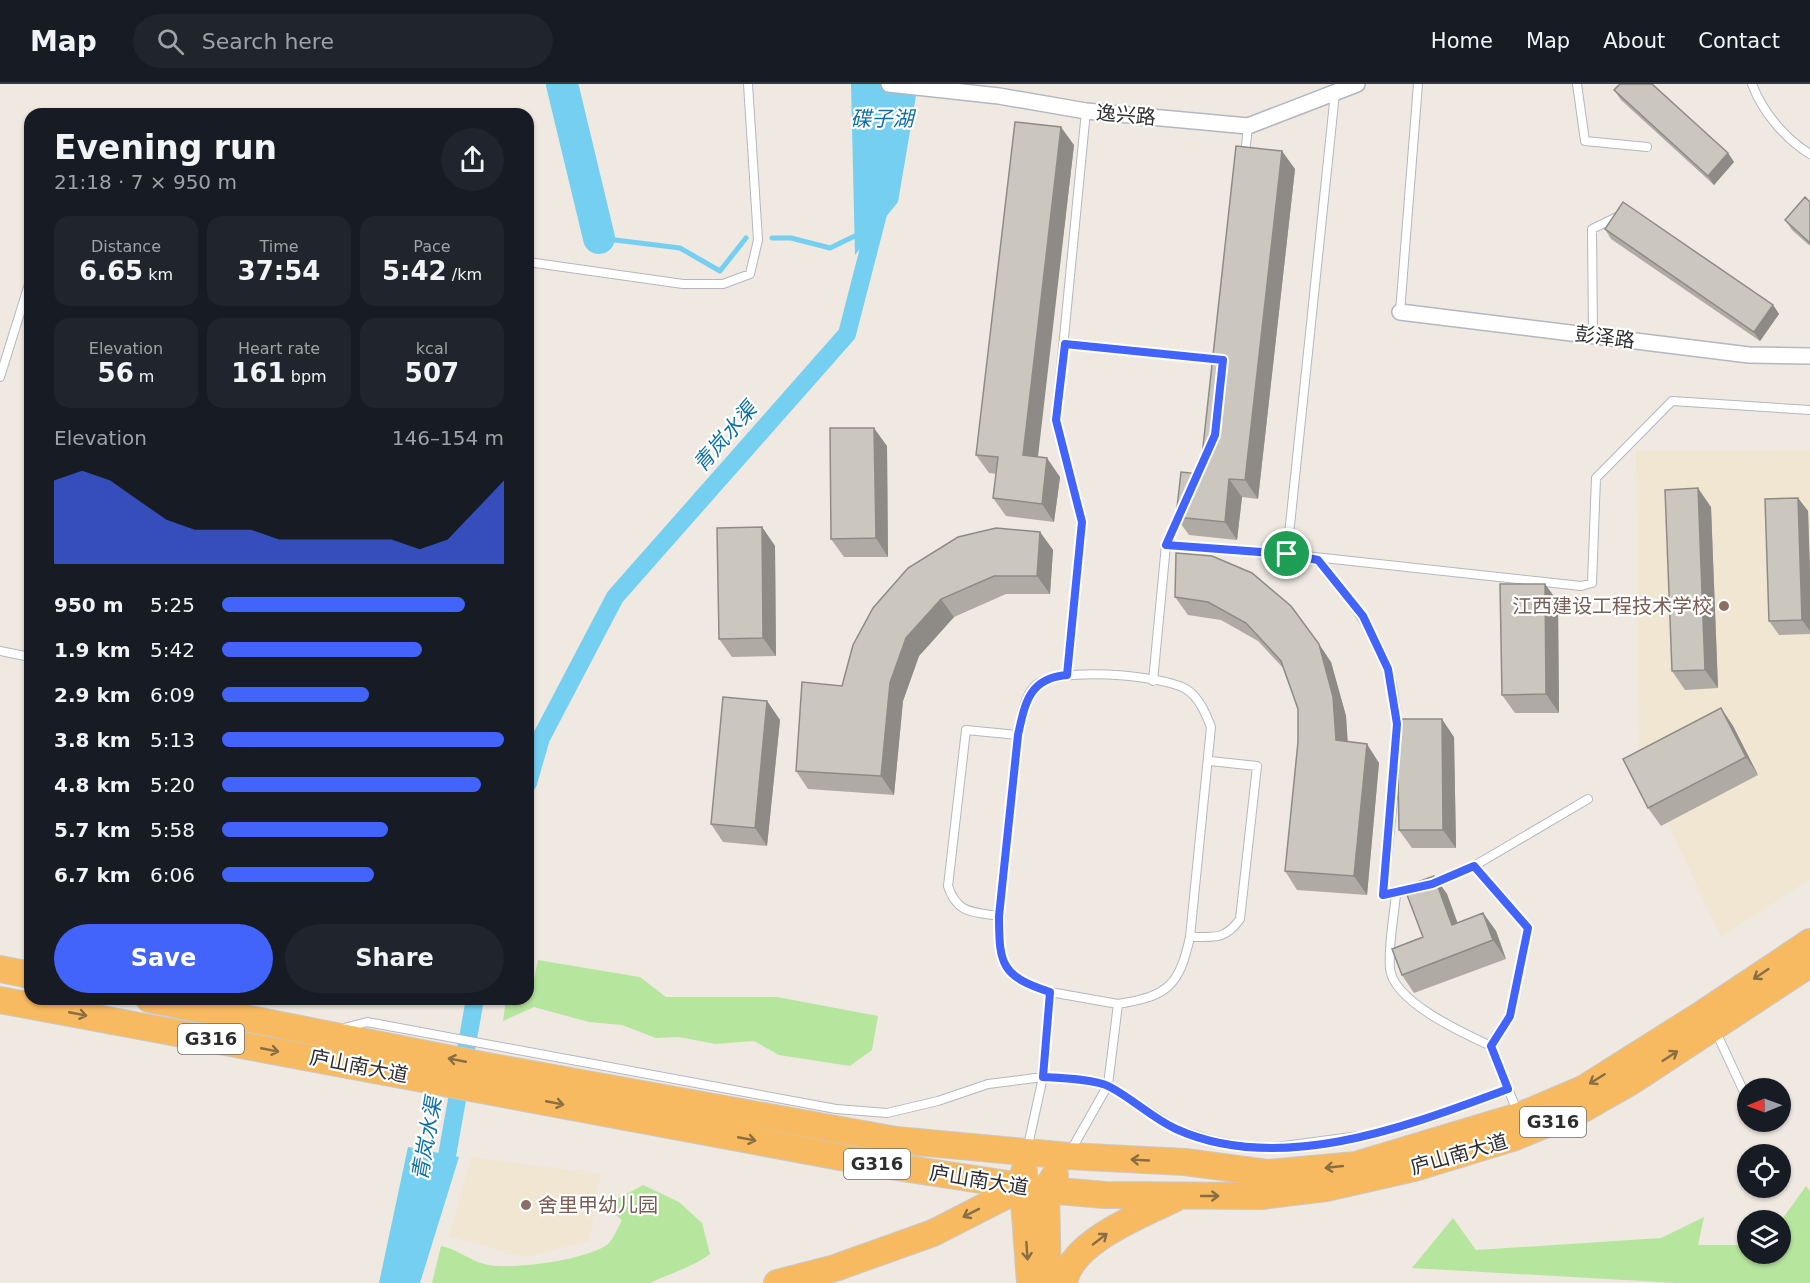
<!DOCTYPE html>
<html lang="en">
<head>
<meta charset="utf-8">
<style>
	body { margin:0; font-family:"DejaVu Sans","Noto Sans SC",sans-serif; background:#20242c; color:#f1f3f6; height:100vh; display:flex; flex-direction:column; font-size:22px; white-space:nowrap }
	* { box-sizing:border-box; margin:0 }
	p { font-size:20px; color:#9ea1a6 }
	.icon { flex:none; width:33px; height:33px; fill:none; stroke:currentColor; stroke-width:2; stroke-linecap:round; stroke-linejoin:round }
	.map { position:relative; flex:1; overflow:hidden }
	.details { position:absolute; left:24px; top:24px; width:510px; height:897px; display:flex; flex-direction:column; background:#171b24; border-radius:18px; box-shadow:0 2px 4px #0004 }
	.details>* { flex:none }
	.needle { width:39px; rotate:269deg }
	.fabs { position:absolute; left:1737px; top:994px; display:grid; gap:12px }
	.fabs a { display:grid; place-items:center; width:54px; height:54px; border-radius:50%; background:#171b24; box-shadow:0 2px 4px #0004; font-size:30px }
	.pin { position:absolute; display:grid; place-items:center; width:51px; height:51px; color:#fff; margin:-26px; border:3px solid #fff; border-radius:50%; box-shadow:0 2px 6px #0007 }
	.round { display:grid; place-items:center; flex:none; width:63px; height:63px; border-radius:32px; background:#20242c }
	.overview { display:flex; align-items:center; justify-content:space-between; height:102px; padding:0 30px }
	h1 { font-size:33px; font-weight:800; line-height:45px }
	.stats { display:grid; grid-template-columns:repeat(3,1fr); gap:9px; height:102px; padding:6px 30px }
	.stats div { display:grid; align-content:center; border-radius:15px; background:#20242c; text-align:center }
	.stats b { font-size:26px; font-weight:800 }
	.stats small { font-size:16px; font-weight:400 }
	.stats p { font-size:16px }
	.chart { height:168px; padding:12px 30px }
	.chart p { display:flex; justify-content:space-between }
	.chart svg { width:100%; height:108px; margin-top:6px; fill:#4264fb; opacity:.7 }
	.cta { display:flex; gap:12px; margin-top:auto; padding:12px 30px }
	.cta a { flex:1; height:69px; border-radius:36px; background:#4264fb; color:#fff; font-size:24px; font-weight:800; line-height:69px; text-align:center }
	.cta a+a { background:#20242c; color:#f1f3f6 }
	ul { padding:0 30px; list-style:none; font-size:20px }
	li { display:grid; grid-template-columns:96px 72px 1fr; align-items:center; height:45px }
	li i { height:15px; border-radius:8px; background:#4264fb }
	header { display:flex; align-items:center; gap:36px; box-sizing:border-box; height:84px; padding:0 30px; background:#171b24; border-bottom:2px solid #363941 }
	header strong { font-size:28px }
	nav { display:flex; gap:33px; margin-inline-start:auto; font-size:21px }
	.search { width:420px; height:54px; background:#20242c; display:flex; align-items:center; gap:15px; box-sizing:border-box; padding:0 21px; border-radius:33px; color:#9ea1a6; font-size:22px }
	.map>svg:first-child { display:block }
</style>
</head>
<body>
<header>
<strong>Map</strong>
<div class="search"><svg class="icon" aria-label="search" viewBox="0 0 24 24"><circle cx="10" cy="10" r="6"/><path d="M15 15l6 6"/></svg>Search here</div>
<nav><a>Home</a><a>Map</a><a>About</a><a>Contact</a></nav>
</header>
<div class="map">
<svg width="1810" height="1199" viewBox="0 0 1810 1199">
	<rect width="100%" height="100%" fill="#efe9e1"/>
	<!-- education -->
	<path fill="#f0e6d1" d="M1810,366V795L1721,853L1639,677L1636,367Z
		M471,1073L600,1090L589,1157L526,1173L449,1152Z"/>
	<!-- green -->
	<path fill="#b6e59e" d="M538,876L640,893L666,913H777L878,932L872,966L850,982L779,971L754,957L715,960L679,953L656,954L622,941L589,938L534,923L503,937L506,915H528V907L532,906Z
		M643,1101L679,1118L702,1139L710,1170C693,1183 670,1189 650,1199H432L441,1162C457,1165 469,1176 484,1180C508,1187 588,1176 608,1160C613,1156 618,1143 622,1136L604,1122Z
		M1806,1102L1810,1107V1199H1677L1412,1184L1453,1134L1476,1166L1661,1154L1704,1133L1698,1161H1747L1748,1170H1780L1781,1137Z"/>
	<!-- water -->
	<path fill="#75cff0" d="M851,0H918L898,118L855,171Z
		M408,1063L459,1073L420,1199H379Z"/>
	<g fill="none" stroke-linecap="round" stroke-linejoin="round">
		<!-- stream -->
		<path stroke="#75cff0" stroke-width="5" d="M599,154L680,164L720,187L746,154
			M772,154H791L830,164L859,150"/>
		<!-- canal -->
		<path stroke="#75cff0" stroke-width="18" d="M528,699L541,654L615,513L847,250L879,126
			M443,1094L475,915"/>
		<!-- river -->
		<path stroke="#75cff0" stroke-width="32" d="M562,0L599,154"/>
		<!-- service casing -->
		<g stroke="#b4b7c1" stroke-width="10">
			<path id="service" d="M1577,0L1585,57L1647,63
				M1752,0C1762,27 1785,55 1810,70
				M1335,9L1287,470L1581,502L1592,499L1596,394L1672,317L1810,326
				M1245,71L1248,42
				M528,178L683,200H723L750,190L758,156L748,0
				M1400,228L1418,0
				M1593,251L1592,145L1619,132
				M1065,260L1222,276
				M0,293L30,197
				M1166,461L1289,470
				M1313,475L1318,476C1345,510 1372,541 1387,583C1408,638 1388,750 1383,811L1414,805
				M0,567L30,573
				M1067,591L1082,438L1056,336L1086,27
				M1153,597L1166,461L1181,428
				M1474,782L1528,844L1510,932L1491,962L1517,1027
				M1429,800L1474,782L1588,715
				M1396,810C1394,833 1388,861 1390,885C1394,918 1463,949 1491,962
				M999,832C973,828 957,830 948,802L966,646L1018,651
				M1190,853C1215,853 1225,856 1240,835L1257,682L1210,677
				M1050,908L1118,920
				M344,944L367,938L836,1025L887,1029L938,1017L988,1000L1043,993L1063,994L1108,1001L1176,1045L1215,1057L1260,1065L1374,1050L1430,1034L1508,1005
				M1716,948L1743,1006
				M1027,1066L1043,993L1050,908C1002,892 999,882 999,832L1018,651C1021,636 1023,615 1034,603C1054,581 1161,591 1186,605C1199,613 1206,630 1211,643L1190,853C1179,903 1167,912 1118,920L1108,1001L1070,1068"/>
		</g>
		<!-- minor casing -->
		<g stroke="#b4b7c1" stroke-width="18">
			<path id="minor" d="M889,0L999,12L1086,27L1248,42L1357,0
				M1400,228L1749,271L1810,272"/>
		</g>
		<!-- trunk casing -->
		<g stroke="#c9c9c9" stroke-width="28">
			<path id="trunk" d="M0,885L30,891
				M149,915L487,982L896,1056L1068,1072L1185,1078L1267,1089L1356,1081L1519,1032L1583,1005L1702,930L1810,858
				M0,916L883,1081L1046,1106L1105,1111L1262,1112L1326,1104L1414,1084L1515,1053L1583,1025L1632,997L1810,880
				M1024,1088L1023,1103L1030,1199
				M777,1199L835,1184L933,1149L1023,1103
				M1048,1199L1046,1106L1055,1091
				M1064,1199C1070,1158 1141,1131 1174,1115"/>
		</g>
		<!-- service -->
		<use href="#service" stroke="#fff" stroke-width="8"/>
		<!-- minor -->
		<use href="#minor" stroke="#fff" stroke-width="15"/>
		<!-- trunk -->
		<use href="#trunk" stroke="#f8ba60" stroke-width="26"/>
	</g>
	<!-- wall -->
	<path fill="#afaba4" d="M1614,6L1728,69L1734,78L1714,101L1621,16Z
		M1074,61L1037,373L1060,393L1054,438L1006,432L993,414L996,390L989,389L976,371Z
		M1295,85L1258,415L1242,413L1237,456L1189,451L1176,433L1200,390Z
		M1810,118V162L1792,146L1785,136Z
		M1605,145L1773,221L1779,230L1760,257L1611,155Z
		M887,362L888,473H844L831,455Z
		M1798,414L1808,427L1810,488V550L1779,551L1769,537Z
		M1711,423L1718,604L1685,606L1672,587Z
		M762,443L775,462L776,572L732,573L719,555Z
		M1040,448L1053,466L1050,510H1006L954,533L919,572L903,617L894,711L808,705L796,687L842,602L853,561Z
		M1176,469L1331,578L1346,632L1347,658L1379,679L1367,811L1297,806L1285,787L1298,658V625L1284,585L1258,557L1221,536L1188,531L1175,513Z
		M1545,500L1558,518L1559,629H1515L1502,611Z
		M767,617L780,636L767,762L723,758L711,740Z
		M1721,624L1733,642L1758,691L1661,742L1648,724Z
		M1454,653L1456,764H1412L1399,746Z
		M1434,792L1447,810L1457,839L1483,829L1496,847L1506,875L1414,909L1402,891L1423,853Z"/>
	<!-- shaded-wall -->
	<path fill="#8e8b86" d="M1061,43L1074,61L1036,390L1023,371Z
		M1282,67L1295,85L1258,415L1245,396Z
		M1728,69L1734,78L1714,101L1708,92Z
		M1773,221L1779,230L1760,257L1754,248Z
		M874,344L887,362L888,473L876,454Z
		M1047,374L1060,393L1054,438L1042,420Z
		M1229,395L1242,413L1237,456L1225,438Z
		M1698,404L1711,423L1718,604L1705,586Z
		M1798,414L1808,427L1810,488V547L1802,536Z
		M762,443L775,462L776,572L763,554Z
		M1040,448L1053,466L1050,510L1037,492Z
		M1545,500L1558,518L1559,629L1546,610Z
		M941,515L954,533L919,572L903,617L894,711L881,692L890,599L906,554Z
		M1319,560L1331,578L1346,632L1349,675L1336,656Z
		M767,617L780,636L767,762L755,744Z
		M1721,624L1733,642L1758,691L1746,673Z
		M1442,635L1454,653L1456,764L1443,746Z
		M1367,660L1379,679L1367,811L1354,792Z
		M1434,792L1447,810L1465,859L1452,841Z
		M1483,829L1496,847L1506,875L1493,856Z"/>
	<!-- building -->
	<path fill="#cbc7bf" stroke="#8e8b86" stroke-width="1.5" d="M1620,0H1652L1728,69L1708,92L1614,6Z
		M1015,38L1061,43L1023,371L1047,374L1042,420L993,414L998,373L976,371Z
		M1236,62L1282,67L1245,396L1229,395L1225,438L1176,433L1181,388L1200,390Z
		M1805,113L1810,118V159L1785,136Z
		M1623,118L1773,221L1754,248L1605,145Z
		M830,344H874L876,454L831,455Z
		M1698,404L1705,586L1672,587L1665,406Z
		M1798,414L1802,536L1769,537L1765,415Z
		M762,443L763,554L719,555L717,444Z
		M996,444L1040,448L1037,492H994L941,515L906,554L890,599L881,692L796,687L802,598L842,602L853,561L873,524L908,484L958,453Z
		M1176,469L1212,472L1252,489L1291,522L1319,560L1333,613L1336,656L1367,660L1354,792L1285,787L1298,658V625L1281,577L1246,539L1208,518L1175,513Z
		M1500,500H1545L1546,610L1502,611Z
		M723,613L767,617L755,744L711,740Z
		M1721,624L1746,673L1648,724L1623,675Z
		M1397,635H1442L1443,746H1399Z
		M1434,792L1452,841L1483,829L1493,856L1402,891L1392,865L1423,853L1404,803Z"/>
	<!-- one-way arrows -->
	<defs><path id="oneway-shaft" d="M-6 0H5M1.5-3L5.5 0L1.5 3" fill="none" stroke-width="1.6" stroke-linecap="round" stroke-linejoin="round" transform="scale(1.5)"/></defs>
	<g stroke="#896d44">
		<use href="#oneway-shaft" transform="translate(1761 890) rotate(146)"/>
		<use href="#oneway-shaft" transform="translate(78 930) rotate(11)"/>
		<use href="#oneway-shaft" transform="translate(270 966) rotate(11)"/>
		<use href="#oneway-shaft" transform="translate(1670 972) rotate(-33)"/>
		<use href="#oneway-shaft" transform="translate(457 976) rotate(-169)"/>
		<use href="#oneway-shaft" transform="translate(1597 995) rotate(148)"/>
		<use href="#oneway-shaft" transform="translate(555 1019) rotate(11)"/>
		<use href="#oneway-shaft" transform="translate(747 1055) rotate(11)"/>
		<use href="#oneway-shaft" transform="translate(1140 1076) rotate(-177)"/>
		<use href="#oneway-shaft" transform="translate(1334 1083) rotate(174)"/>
		<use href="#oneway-shaft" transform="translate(1210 1112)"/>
		<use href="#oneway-shaft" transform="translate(971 1129) rotate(153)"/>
		<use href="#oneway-shaft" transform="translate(1100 1155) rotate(-38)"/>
		<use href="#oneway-shaft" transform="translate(1027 1167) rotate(86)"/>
	</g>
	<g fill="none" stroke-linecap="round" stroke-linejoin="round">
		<!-- route casing -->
		<g stroke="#fff" stroke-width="12">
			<path id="route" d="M1065,260L1223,276L1215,351L1166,461L1287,470L1318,476L1363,532L1388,585L1397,640L1383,811L1432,800L1474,782L1528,844L1510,932L1491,962L1508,1005C1408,1042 1280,1092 1176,1045C1152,1034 1133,1015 1110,1003C1095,995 1060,994 1043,993L1050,908C1002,892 999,882 999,832L1018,651C1025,619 1029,594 1067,591L1082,438L1056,336Z"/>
		</g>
		<!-- route -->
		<use href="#route" stroke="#4264fb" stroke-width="8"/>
	</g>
	<!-- markers -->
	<g fill="#8d6e63" stroke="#fff" stroke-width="2">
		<circle cx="1724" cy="522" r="6"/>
		<circle cx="526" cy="1121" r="6"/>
	</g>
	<g text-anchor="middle" stroke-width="4.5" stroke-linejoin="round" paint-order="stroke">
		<!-- shield labels -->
		<g fill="#fff" stroke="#6d6d6d" stroke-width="1.5">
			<rect x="178" y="940" width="66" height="30" rx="4.5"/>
			<rect x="1520" y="1023" width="66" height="30" rx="4.5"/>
			<rect x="844" y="1065" width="66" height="30" rx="4.5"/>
		</g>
		<g font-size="18" font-weight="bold" fill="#2e2e2e">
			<text x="211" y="961">G316</text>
			<text x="1553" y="1044">G316</text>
			<text x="877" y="1086">G316</text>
		</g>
		<!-- street labels -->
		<g font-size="20" fill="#2e2e2e" stroke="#fff">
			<text transform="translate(1126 31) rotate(5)" y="7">逸兴路</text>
			<text transform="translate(1605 253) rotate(7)" y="7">彭泽路</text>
			<text transform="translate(359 982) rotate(11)" y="7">庐山南大道</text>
			<text transform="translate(1459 1070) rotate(-16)" y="7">庐山南大道</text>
			<text transform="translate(979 1096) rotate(9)" y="7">庐山南大道</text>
		</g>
		<!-- education labels -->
		<g font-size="20" fill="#785e54" stroke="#fff" text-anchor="end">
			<text x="1712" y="529">江西建设工程技术学校</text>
			<text x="538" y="1128" text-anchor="start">舍里甲幼儿园</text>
		</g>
		<!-- water labels -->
		<g font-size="21" font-style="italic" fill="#0d6fa3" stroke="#fff">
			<text x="882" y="42">碟子湖</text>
			<text transform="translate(725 353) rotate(-49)" y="7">青岚水渠</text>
			<text transform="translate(427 1055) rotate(-80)" y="7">青岚水渠</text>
		</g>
	</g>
</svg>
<div class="fabs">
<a><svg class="needle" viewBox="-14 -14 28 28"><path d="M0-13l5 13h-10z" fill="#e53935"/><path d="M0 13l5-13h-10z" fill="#9ea1a6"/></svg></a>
<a><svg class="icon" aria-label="locate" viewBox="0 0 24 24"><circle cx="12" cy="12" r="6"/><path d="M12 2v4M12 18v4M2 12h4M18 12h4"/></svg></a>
<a><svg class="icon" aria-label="layers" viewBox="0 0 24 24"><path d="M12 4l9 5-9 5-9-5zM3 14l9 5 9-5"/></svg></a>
</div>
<div class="pin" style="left:1287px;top:470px;background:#1e9e55"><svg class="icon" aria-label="arrive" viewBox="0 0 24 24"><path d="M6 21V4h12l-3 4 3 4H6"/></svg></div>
<section class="details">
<div class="overview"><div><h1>Evening run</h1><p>21:18 · 7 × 950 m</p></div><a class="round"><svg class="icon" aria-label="share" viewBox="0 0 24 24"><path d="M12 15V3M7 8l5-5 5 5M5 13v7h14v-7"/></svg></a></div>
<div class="stats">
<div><p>Distance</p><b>6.65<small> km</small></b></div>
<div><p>Time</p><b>37:54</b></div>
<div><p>Pace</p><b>5:42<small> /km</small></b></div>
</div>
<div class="stats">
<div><p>Elevation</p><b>56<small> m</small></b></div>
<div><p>Heart rate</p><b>161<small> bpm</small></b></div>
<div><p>kcal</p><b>507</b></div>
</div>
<div class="chart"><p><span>Elevation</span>146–154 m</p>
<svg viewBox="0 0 160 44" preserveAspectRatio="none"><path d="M0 44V10L10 6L20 10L30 18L40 26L50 30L60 30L70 30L80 34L90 34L100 34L110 34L120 34L130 38L140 34L150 22L160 10V44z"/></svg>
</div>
<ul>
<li><b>950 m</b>5:25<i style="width:86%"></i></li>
<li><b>1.9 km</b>5:42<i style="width:71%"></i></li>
<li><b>2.9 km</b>6:09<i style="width:52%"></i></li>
<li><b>3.8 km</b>5:13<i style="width:100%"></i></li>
<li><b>4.8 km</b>5:20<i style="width:92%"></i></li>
<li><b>5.7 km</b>5:58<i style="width:59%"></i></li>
<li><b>6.7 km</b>6:06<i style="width:54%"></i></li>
</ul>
<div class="cta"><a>Save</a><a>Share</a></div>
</section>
</div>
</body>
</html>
